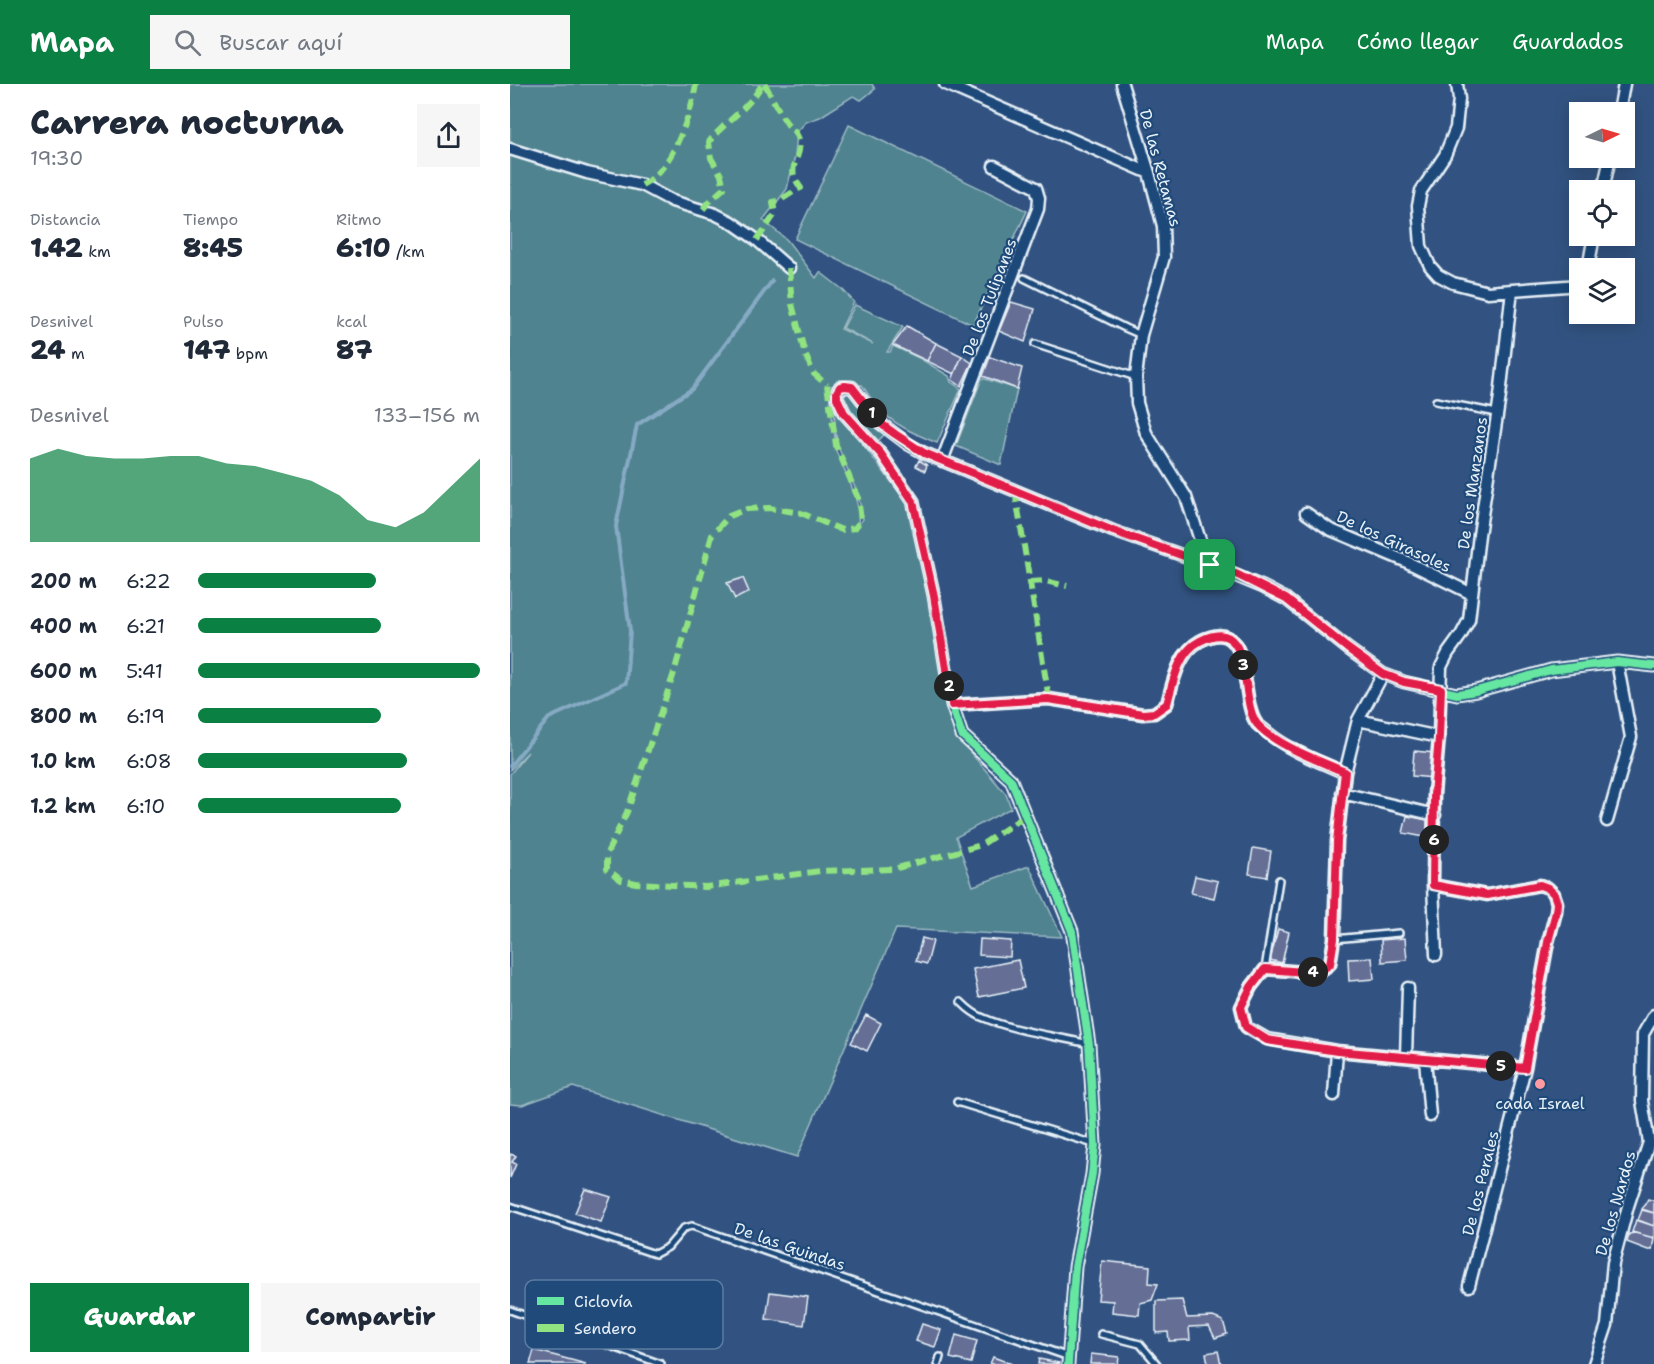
<!DOCTYPE html>
<html lang="es">
<head>
<meta charset="utf-8">
<style>
	body { margin:0; font-family:"Shantell Sans",sans-serif; background:#f6f6f7; color:#1f2937; height:100vh; display:flex; flex-direction:column; font-size:22px; white-space:nowrap }
	* { box-sizing:border-box; margin:0 }
	p { font-size:20px; color:#747a83 }
	.icon { flex:none; width:33px; height:33px; fill:none; stroke:currentColor; stroke-width:2; stroke-linecap:round; stroke-linejoin:round }
	.map { position:relative; flex:1; overflow:hidden }
	.drawer { display:flex; flex-direction:column; background:#fff; width:510px }
	.drawer>* { flex:none }
	.needle { width:39px; rotate:85deg }
	.tools { position:absolute; left:1059px; top:18px; display:grid; gap:12px }
	.tools a { display:grid; place-items:center; width:66px; height:66px; border-radius:0px; background:#fff; box-shadow:0 3px 15px #0003; font-size:30px }
	.pin { position:absolute; display:grid; place-items:center; width:51px; height:51px; color:#fff; margin:-26px; border-radius:12px; box-shadow:0 3px 9px #0006 }
	.km { position:absolute; width:30px; height:30px; margin:-15px; border-radius:50%; background:#222; color:#fff; font-size:16px; line-height:30px; text-align:center }
	.round { display:grid; place-items:center; flex:none; width:63px; height:63px; border-radius:0px; background:#f6f6f7 }
	.headline { display:flex; align-items:center; justify-content:space-between; height:102px; padding:0 30px }
	h1 { font-size:33px; font-weight:800; line-height:45px }
	.figures { display:grid; grid-template-columns:repeat(3,1fr); gap:9px; height:102px; padding:6px 30px }
	.figures div { display:grid; align-content:center }
	.figures b { font-size:26px; font-weight:800 }
	.figures small { font-size:16px; font-weight:400 }
	.figures p { font-size:16px }
	.chart { height:168px; padding:12px 30px }
	.chart p { display:flex; justify-content:space-between }
	.chart svg { width:100%; height:108px; margin-top:6px; fill:#0b8043; opacity:.7 }
	.action { display:flex; gap:12px; margin-top:auto; padding:12px 30px }
	.action a { flex:1; height:69px; border-radius:0px; background:#0b8043; color:#fff; font-size:24px; font-weight:800; line-height:69px; text-align:center }
	.action a+a { background:#f6f6f7; color:#1f2937 }
	ul { padding:0 30px; list-style:none; font-size:20px }
	li { display:grid; grid-template-columns:96px 72px 1fr; align-items:center; height:45px }
	li i { height:15px; border-radius:8px; background:#0b8043 }
	header { display:flex; align-items:center; gap:36px; box-sizing:border-box; height:84px; padding:0 30px; background:#0b8043; color:#fff }
	header strong { font-size:28px }
	nav { display:flex; gap:33px; margin-inline-start:auto; font-size:21px }
	.search { width:420px; height:54px; background:#f6f6f7; display:flex; align-items:center; gap:15px; box-sizing:border-box; padding:0 21px; border-radius:0px; color:#747a83; font-size:22px }
	main { display:flex; flex:1; min-height:0 }
	.map>svg:first-child { display:block }
</style>
</head>
<body>
<header>
<strong>Mapa</strong>
<div class="search"><svg class="icon" aria-label="search" viewBox="0 0 24 24"><circle cx="10" cy="10" r="6"/><path d="M15 15l6 6"/></svg>Buscar aquí</div>
<nav><a>Mapa</a><a>Cómo llegar</a><a>Guardados</a></nav>
</header>
<main>
<section class="drawer">
<div class="headline"><div><h1>Carrera nocturna</h1><p>19:30</p></div><a class="round"><svg class="icon" aria-label="share" viewBox="0 0 24 24"><path d="M12 15V3M7 8l5-5 5 5M5 13v7h14v-7"/></svg></a></div>
<div class="figures">
<div><p>Distancia</p><b>1.42<small> km</small></b></div>
<div><p>Tiempo</p><b>8:45</b></div>
<div><p>Ritmo</p><b>6:10<small> /km</small></b></div>
</div>
<div class="figures">
<div><p>Desnivel</p><b>24<small> m</small></b></div>
<div><p>Pulso</p><b>147<small> bpm</small></b></div>
<div><p>kcal</p><b>87</b></div>
</div>
<div class="chart"><p><span>Desnivel</span>133–156 m</p>
<svg viewBox="0 0 160 44" preserveAspectRatio="none"><path d="M0 44V10L10 6L20 9L30 10L40 10L50 9L60 9L70 12L80 13L90 16L100 19L110 25L120 35L130 38L140 32L150 21L160 10V44z"/></svg>
</div>
<ul>
<li><b>200 m</b>6:22<i style="width:63%"></i></li>
<li><b>400 m</b>6:21<i style="width:65%"></i></li>
<li><b>600 m</b>5:41<i style="width:100%"></i></li>
<li><b>800 m</b>6:19<i style="width:65%"></i></li>
<li><b>1.0 km</b>6:08<i style="width:74%"></i></li>
<li><b>1.2 km</b>6:10<i style="width:72%"></i></li>
</ul>
<div class="action"><a>Guardar</a><a>Compartir</a></div>
</section>
<div class="map">
<svg width="1144" height="1280" viewBox="0 0 1144 1280">
	<rect width="100%" height="100%" fill="#325381"/>
	<filter id="ink" filterUnits="userSpaceOnUse"><feTurbulence type="fractalNoise" baseFrequency=".0167" numOctaves="2"/><feDisplacementMap in="SourceGraphic" scale="12" xChannelSelector="R" yChannelSelector="G"/><feConvolveMatrix kernelMatrix="1 2 1 2 8 2 1 2 1" color-interpolation-filters="sRGB"/></filter>
	<g filter="url(#ink)">
		<!-- green -->
		<path fill="#4f838f" stroke="#9cbac4" stroke-width="1.5" d="M0,0H362L365,5L351,16L343,12L310,33L296,38L287,48L285,72L277,105L253,136L277,156L306,194L310,188L332,205L344,218L331,245L363,260L333,244L345,221L393,243L377,268H380L383,262L411,275L439,292L441,298L451,305L427,359C405,350 381,340 366,321C361,315 357,308 352,301L318,302L326,361L324,362C332,382 355,422 347,442L353,435L348,411L327,360L324,326L326,325L398,420L420,514L448,654L496,710L501,724L446,753L463,802L519,782L552,853L386,845L287,1073L63,1003L12,1021L0,1020V690L18,668L0,686Z
			M339,41L517,127L463,241L285,155Z
			M472,294L507,305L491,381L446,362Z
			M337,307L357,332L375,350L365,360L347,338L334,311Z"/>
		<g fill="none" stroke-linecap="round" stroke-linejoin="round">
			<!-- stream -->
			<path stroke="#86aac4" stroke-width="4" d="M0,682L39,634L116,599L120,547L106,442L127,341L182,305L262,197"/>
		</g>
		<!-- building -->
		<path fill="#656e95" stroke="#e8f1f8" stroke-width="1.5" d="M501,218L525,225L515,258L489,247Z
			M397,242L426,259L417,277L383,261Z
			M426,259L452,272L444,290L417,277Z
			M452,272L462,279L451,302L442,296Z
			M480,273L512,284L507,305L473,292Z
			M409,376L417,381L415,387L406,382Z
			M233,494L239,508L225,515L217,499Z
			M904,667L925,669L924,694L902,692Z
			M897,732L923,737L920,754L893,749Z
			M743,764L761,767L757,793L739,790Z
			M685,792L708,797L704,814L681,809Z
			M768,845L779,848L772,879L760,876Z
			M412,854L423,857L417,880L406,877Z
			M895,854L897,876L872,878L871,856Z
			M470,855L501,857L500,873L469,871Z
			M862,874L864,895L839,897L838,875Z
			M508,876L514,904L469,913L463,885Z
			M356,931L371,939L357,967L341,959Z
			M0,1070L6,1072L2,1078L6,1080L0,1094Z
			M75,1105L101,1113L91,1138L65,1129Z
			M1138,1115L1144,1117V1129L1132,1125Z
			M1132,1126L1144,1129V1142L1128,1136Z
			M1126,1136L1144,1142V1154L1122,1148Z
			M1125,1149L1144,1154L1142,1166H1138L1117,1158L1119,1150Z
			M592,1177L640,1182L639,1199L648,1200L642,1216L630,1219L629,1231L602,1228L603,1217L588,1216Z
			M260,1208L298,1213L294,1241L256,1235Z
			M672,1216L677,1234L703,1233L713,1237L717,1250L705,1254L699,1242L679,1243L680,1256L659,1257L658,1248L646,1249V1217Z
			M412,1240L431,1246L425,1263L406,1257Z
			M446,1251L467,1257L461,1279L440,1274Z
			M24,1266L76,1280H20Z
			M708,1267L711,1280H698L696,1269Z
			M581,1270L609,1273L608,1280H580Z
			M483,1273L502,1280H480Z
			M529,1275L549,1279L548,1280H528Z"/>
		<g fill="none" stroke-linecap="round" stroke-linejoin="round">
			<!-- service casing -->
			<g stroke="#e8f1f8" stroke-width="10">
				<path id="service" d="M514,194L615,244L631,251
					M525,260L626,293
					M926,317L987,329
					M824,855L889,849
					M755,885L769,796
					M451,918C458,925 465,931 474,934C504,947 546,952 579,960
					M447,1018L584,1060
					M0,1122L145,1170L158,1163L174,1144L182,1142L559,1273
					M0,1226L151,1280
					M591,1250L630,1260L647,1280
					M428,1280L430,1273"/>
			</g>
			<!-- minor casing -->
			<g stroke="#e8f1f8" stroke-width="15">
				<path id="minor" d="M435,0L639,89
					M612,0L639,89L653,142L654,173L631,251L626,293L627,319L636,349L676,413L691,459L700,481
					M1109,28L1114,0
					M0,65L77,89L132,101L162,117L205,130L221,138L247,156L279,184
					M1093,106L1100,74
					M1078,184L1084,152
					M1002,206L1070,201
					M432,377L528,125L529,114L526,104L484,82
					M796,429L819,445L895,477L962,510
					M873,590L848,636L835,689L827,757L824,855L820,880L808,889L755,885L741,903L731,923L736,943L757,955L827,967L1015,984
					M442,621L539,615L633,630L644,629L657,620C663,598 668,569 690,557C746,528 728,617 747,640C750,643 755,646 758,649C780,667 809,677 835,689
					M848,636L929,653
					M832,709L925,731
					M1097,737L1121,653L1107,578
					M923,801L977,811L1030,801L1038,804L1044,810L1047,819L1046,828L1038,858L1015,984L959,1202
					M926,871L923,801L924,710L929,653L931,583L938,569L951,551L959,536L969,451L990,312L1002,206L978,208L943,199L928,191L920,182L911,162L908,122L911,107L935,71L946,44L949,15L947,0
					M896,973L898,904
					M915,975L920,1032
					M824,1011L827,967
					M558,1280L565,1183L582,1090L585,1061L579,960L562,847L501,696L452,651L442,621L424,512L403,417L371,370L334,329L327,314V308L330,303H342L370,339L398,360L414,369L603,447L700,481L753,503L776,515L837,564L873,590L894,598L947,610L966,607L1041,586L1107,578L1144,582
					M1084,1280L1097,1241L1103,1179L1118,1122L1139,1058L1132,1017L1133,950L1144,931"/>
			</g>
			<!-- service -->
			<use href="#service" stroke="#1f4a7a" stroke-width="5"/>
			<!-- minor -->
			<use href="#minor" stroke="#1f4a7a" stroke-width="10"/>
			<!-- quiet -->
			<path stroke="#91e382" stroke-width="6" stroke-dasharray="12 6" stroke-linecap="butt" d="M132,101C137,98 143,94 147,90C166,71 182,26 186,0
				M193,125L202,115L214,104L211,91L201,74L199,58C215,37 240,24 252,0
				M247,156L265,130L263,118C275,116 280,108 291,104C273,81 293,77 289,56C288,50 282,45 278,41C269,28 262,14 255,0
				M279,184L282,220L295,270L304,290L317,301
				M317,301L326,361L348,414L351,436L345,444L332,446L291,429L259,424L237,425L219,432L202,451L164,589L117,728L97,769V785L111,796L126,799L196,803L310,787L384,785L471,761L515,732
				M505,407L539,615
				M520,498L535,497L557,502"/>
			<!-- cycleway casing -->
			<g stroke="#1f4a7a" stroke-width="11">
				<path id="cycleway" d="M558,1280L565,1183L582,1090L585,1061L579,960L562,847L501,696L452,651L442,621L424,512L403,417L371,370L334,329L327,314V308L330,303H342L370,339L398,360L414,369L603,447L700,481L753,503L776,515L837,564L873,590L894,598L947,610L966,607L1041,586L1107,578L1144,582"/>
			</g>
			<!-- cycleway -->
			<use href="#cycleway" stroke="#66e7a1" stroke-width="8"/>
		</g>
	</g>
	<g fill="none" stroke-linecap="round" stroke-linejoin="round" filter="url(#ink)">
		<!-- route casing -->
		<g stroke="#fff" stroke-width="12">
			<path id="route" d="M335,302L342,303L370,339L385,350L414,369L603,447L728,491L776,515L837,564L873,590L894,598L931,605L929,653L924,710L923,801L977,811L1030,801L1038,804L1044,810L1047,819L1046,828L1038,858L1015,984L827,967L757,956L736,943L731,923L741,903L755,885L808,889L820,880L824,855L827,757L835,688C810,677 765,661 747,640C728,617 746,528 690,557C668,568 663,598 657,620L644,629L633,630L538,615L442,621L424,512L403,417L371,370L334,329L327,314V308L330,303Z"/>
		</g>
		<!-- route -->
		<use href="#route" stroke="#e11d48" stroke-width="8"/>
	</g>
	<!-- markers -->
	<circle fill="#ff9aa2" stroke="#1f4a7a" stroke-width="2" cx="1030" cy="1000" r="6"/>
	<g text-anchor="middle" stroke-width="4.5" stroke-linejoin="round" paint-order="stroke">
		<!-- street labels -->
		<g font-size="16" fill="#e8f1f8" stroke="#1f4a7a">
			<text transform="translate(651 84) rotate(75)" y="6">De las Retamas</text>
			<text transform="translate(479 213) rotate(-69)" y="6">De los Tulipanes</text>
			<text transform="translate(962 399) rotate(-82)" y="6">De los Manzanos</text>
			<text transform="translate(884 457) rotate(25)" y="6">De los Girasoles</text>
			<text transform="translate(970 1099) rotate(-76)" y="6">De los Perales</text>
			<text transform="translate(1105 1119) rotate(-74)" y="6">De los Nardos</text>
			<text transform="translate(280 1162) rotate(19)" y="6">De las Guindas</text>
		</g>
		<!-- poi labels -->
		<g font-size="16" fill="#e8f1f8" stroke="#1f4a7a">
			<text x="1030" y="1025">cada Israel</text>
		</g>
	</g>
	<!-- legend -->
	<rect x="15" y="1196" width="198" height="69" rx="9" fill="#1f4a7a" stroke="#5b7ca0" stroke-width="1.5"/>
	<rect x="27" y="1213" width="27" height="8" fill="#66e7a1"/>
	<rect x="27" y="1240" width="27" height="8" fill="#91e382"/>
	<g font-size="16" fill="#e8f1f8">
		<text x="64" y="1223">Ciclovía</text>
		<text x="64" y="1250">Sendero</text>
	</g>
</svg>
<div class="tools">
<a><svg class="needle" viewBox="-14 -14 28 28"><path d="M0-13l5 13h-10z" fill="#e53935"/><path d="M0 13l5-13h-10z" fill="#747a83"/></svg></a>
<a><svg class="icon" aria-label="locate" viewBox="0 0 24 24"><circle cx="12" cy="12" r="6"/><path d="M12 2v4M12 18v4M2 12h4M18 12h4"/></svg></a>
<a><svg class="icon" aria-label="layers" viewBox="0 0 24 24"><path d="M12 4l9 5-9 5-9-5zM3 14l9 5 9-5"/></svg></a>
</div>
<div class="pin" style="left:700px;top:481px;background:#1e9e55"><svg class="icon" aria-label="arrive" viewBox="0 0 24 24"><path d="M6 21V4h12l-3 4 3 4H6"/></svg></div>
<b class="km" style="left:362px;top:329px">1</b>
<b class="km" style="left:439px;top:602px">2</b>
<b class="km" style="left:733px;top:581px">3</b>
<b class="km" style="left:803px;top:888px">4</b>
<b class="km" style="left:991px;top:982px">5</b>
<b class="km" style="left:924px;top:756px">6</b>
</div>
</main>
</body>
</html>
